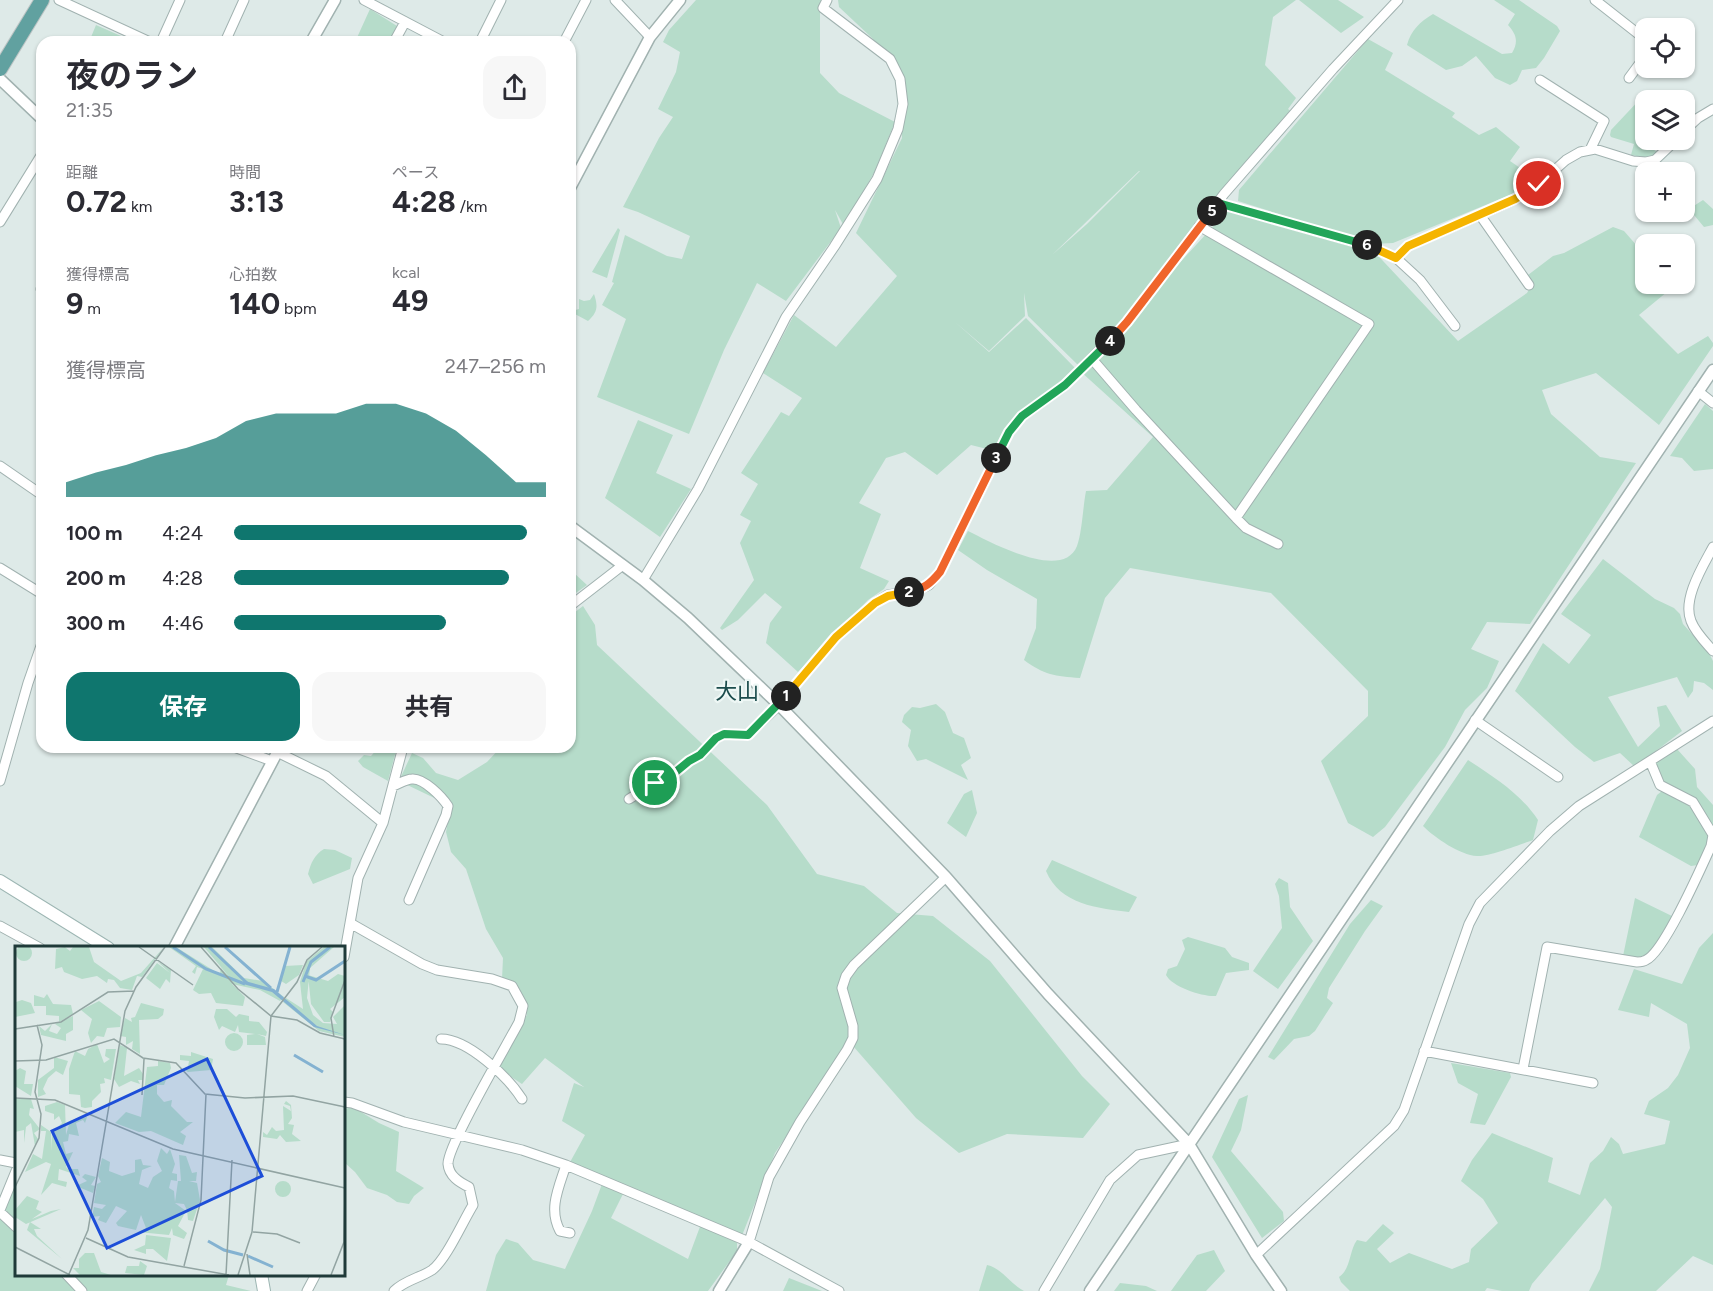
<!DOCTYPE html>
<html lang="ja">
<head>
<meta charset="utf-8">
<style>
	body { margin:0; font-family:Figtree,"Noto Sans JP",sans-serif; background:#f7f7f7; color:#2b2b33; height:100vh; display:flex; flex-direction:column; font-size:22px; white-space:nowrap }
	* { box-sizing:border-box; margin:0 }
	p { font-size:20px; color:#7c7c81 }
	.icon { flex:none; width:33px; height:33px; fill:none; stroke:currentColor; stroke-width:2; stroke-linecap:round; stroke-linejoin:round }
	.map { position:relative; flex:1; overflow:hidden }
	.side { position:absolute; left:36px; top:36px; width:540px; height:717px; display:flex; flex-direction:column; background:#fff; border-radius:18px; box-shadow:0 2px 4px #0004 }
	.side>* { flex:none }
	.buttons { position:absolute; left:1635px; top:18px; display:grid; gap:12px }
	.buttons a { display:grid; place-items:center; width:60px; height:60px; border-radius:12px; background:#fff; box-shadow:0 2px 4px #0004; font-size:30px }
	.pin { position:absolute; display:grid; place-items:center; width:51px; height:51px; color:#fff; margin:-26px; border:3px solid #fff; border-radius:50%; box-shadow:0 2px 6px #0007 }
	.km { position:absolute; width:30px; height:30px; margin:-15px; border-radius:50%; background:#222; color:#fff; font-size:16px; line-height:30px; text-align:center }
	.round { display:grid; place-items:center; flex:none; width:63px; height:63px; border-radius:18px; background:#f7f7f7 }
	.overview { display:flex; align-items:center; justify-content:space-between; height:102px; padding:0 30px }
	h1 { font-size:33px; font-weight:700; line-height:45px }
	.metrics { display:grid; grid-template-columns:repeat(3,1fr); gap:9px; height:102px; padding:6px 30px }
	.metrics div { display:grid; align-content:center }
	.metrics b { font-size:30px; font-weight:700 }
	.metrics small { font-size:16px; font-weight:400 }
	.metrics p { font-size:16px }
	.chart { height:168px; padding:12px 30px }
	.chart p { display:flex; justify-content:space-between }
	.chart svg { width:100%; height:108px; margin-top:6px; fill:#0f766e; opacity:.7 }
	.action { display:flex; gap:12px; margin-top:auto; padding:12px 30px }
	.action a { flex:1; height:69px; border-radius:18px; background:#0f766e; color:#fff; font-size:24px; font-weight:700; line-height:69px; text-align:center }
	.action a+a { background:#f7f7f7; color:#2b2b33 }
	ul { padding:0 30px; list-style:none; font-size:20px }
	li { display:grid; grid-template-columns:96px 72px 1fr; align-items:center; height:45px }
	li i { height:15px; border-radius:8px; background:#0f766e }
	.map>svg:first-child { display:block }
</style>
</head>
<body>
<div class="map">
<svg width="1713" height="1291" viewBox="0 0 1713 1291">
	<rect width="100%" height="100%" fill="#deeae8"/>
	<!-- green -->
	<path fill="#b6dcca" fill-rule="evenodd" d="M696,0H821L820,4V73L839,93L895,122L875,171L844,226L835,210L841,228L786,301L757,283L724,350L689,434L597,397L626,319L602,305L614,283L612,282L625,235L667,256L682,259L690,236L638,212L623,207L659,138L673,117L658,109L676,72L680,52L663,42L669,30Z
		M838,0H1296L1273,17L1265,65L1296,98L1288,109L1292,112L1117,330L1079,366L1028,316L1024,293L1025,316L989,351L955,322L989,352L1026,318L1076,369L1065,382L1058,384L1019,414L995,451L971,445L937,475L905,452L886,458L859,503L881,514L860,568L889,581L884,589L868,600L798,672L766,643L770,623L782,607L765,593L738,620L722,630L720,628L754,580L740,543L751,521L740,515L758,484L741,473L781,412L789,416L802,398L763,373L794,315L836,347L897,276L856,233L902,138L899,70L872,38L839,7ZM1140,171L1087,224L1052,255L1139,171Z
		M1299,0H1338L1364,17L1341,33Z
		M1494,0H1519L1557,26L1560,31L1544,58L1536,68L1522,70L1517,81L1510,85L1495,78L1476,56L1462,66L1446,70L1407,45C1411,30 1420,22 1433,14L1502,54L1512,53C1519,41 1516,34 1508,25L1515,14Z
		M370,9L397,26L389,42H355Z
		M96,25L121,36L118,42H89Z
		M1368,39L1393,53L1385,70L1455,113L1452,117L1479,135L1496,127L1520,147L1510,161L1532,176L1522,190L1393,243L1373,244L1238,201L1239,190Z
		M1642,97L1646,100V140H1651L1647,145L1657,152V154L1648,158L1631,155L1634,144L1611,137L1610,135L1611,130Z
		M1703,200L1713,209V225L1704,227L1689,209Z
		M1231,207L1369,246L1458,341L1527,293L1532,284L1528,275L1553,256L1564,253L1613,227L1624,231L1645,255L1646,284H1671L1673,287L1639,315L1678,354L1708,336L1713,343V346L1659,425L1596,373L1542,390L1551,414L1600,457L1636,463L1530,624L1487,622L1471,649L1499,661L1487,688L1465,710L1445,747L1385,827L1373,837L1348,823L1321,761L1368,716V691L1271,593L1130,568L1105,598L1080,678C1055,676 1044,675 1024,660L1036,628L1037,599L987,570L958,550L968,531C990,542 1063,582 1077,546C1082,533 1083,506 1086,491L1107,490L1153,437L1080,371Z
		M618,228L620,230L607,278L592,272Z
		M594,294C598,306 598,312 588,321L573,313L572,311L579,309V299L584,301L590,300Z
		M1705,404L1713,411V469L1694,471L1682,458L1670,456Z
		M638,420L673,435L656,473L691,489L660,537L605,498Z
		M1603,559L1655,599L1674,608L1680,614L1683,624L1709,653L1713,661V690L1704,683L1694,681L1693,691L1688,698L1677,677L1608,697L1638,747L1660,726L1657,707L1666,705L1682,731L1635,767L1620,753L1594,762L1575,747L1515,691L1543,643L1569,664L1591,635L1561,614Z
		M574,573L587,585L573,595H570V581Z
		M583,606L595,625L597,645L767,805L817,874L864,886L897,913L933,916L990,961L1082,1076L1110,1104L1083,1138L1007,1134L959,1153L916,1118L853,1046L797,1120L775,1153L741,1238L569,1164L585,1135L562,1121L574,1083L584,1087L545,1058L522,1084L495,1066L527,1015L512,986L502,979L503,958L486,929L466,869L451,852L446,832L451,806L399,781L412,753L423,758L436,773L458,780L487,762L501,747H570V616Z
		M936,704L945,712L953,733L964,738L971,758L961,765L968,780L926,759L917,761L908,746L911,730L902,722L904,715L912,707L920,708Z
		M379,747H397L388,781L363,767L358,761L364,755L371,756Z
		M1677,749L1695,769L1697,787L1713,805V831L1694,803L1661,782L1653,764Z
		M1468,760C1494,777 1521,794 1538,820L1533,840C1521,844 1488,857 1477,856C1460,855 1435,838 1423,826Z
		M972,790L977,813L966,837L947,823L964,794Z
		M1662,791L1691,807L1709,838L1698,865L1691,866L1639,837L1657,795Z
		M324,849L335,850L352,858L350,869L313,884L308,874C311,863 314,855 324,849Z
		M1052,860L1137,897L1129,912C1098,908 1060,905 1046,871Z
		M1279,878L1288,883L1290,907L1313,941L1278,989L1253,971L1282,928L1279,896L1275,884Z
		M1635,898L1676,918L1657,949L1637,962L1623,956Z
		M1371,900L1383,906L1365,931L1329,988L1327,998L1333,1003L1315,1031L1309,1036L1294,1039L1274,1060L1268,1057L1350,924Z
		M1713,933V1265L1693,1256L1656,1291H1589L1600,1269L1612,1207L1605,1198L1532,1284L1529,1291H1502L1487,1288L1485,1291H1350L1341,1282L1339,1277C1351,1269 1349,1251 1357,1240L1366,1242L1383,1224L1394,1233L1377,1249L1390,1263L1409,1253L1452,1269L1469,1262L1471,1249L1498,1223L1483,1199L1461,1181L1472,1160L1492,1133L1553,1158L1548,1182L1580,1195L1590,1163L1603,1151L1611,1137L1619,1144L1623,1154L1665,1144L1670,1121L1644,1114L1649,1101L1668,1088L1678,1075L1690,1048L1687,1024L1651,1003L1649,1017L1618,1010L1634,969L1682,984L1699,948Z
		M1188,937L1225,948L1232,957L1249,963V970L1226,973L1216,996C1203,997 1172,987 1166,975L1168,969L1177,966L1185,949L1182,940Z
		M1451,1063L1510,1073L1511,1077L1485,1125L1470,1123L1478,1094L1458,1083Z
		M1248,1095L1241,1130L1231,1151L1283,1212L1284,1221L1262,1238L1212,1157L1239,1099Z
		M353,1107L379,1123L399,1132L396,1171L424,1188L414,1196L409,1204L397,1202L387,1195L367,1188L355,1172L345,1163L344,1109Z
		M16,1177V1274L229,1275L226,1285L251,1291H0V1215Z
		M602,1184L624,1192L611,1218L688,1259L701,1224L734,1239L737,1243V1251L708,1291H486L496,1255L506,1239L518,1243L533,1260L565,1269L592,1211Z
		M1214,1250L1225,1271L1206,1291H1171L1197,1255Z
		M987,1265C1002,1268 1010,1284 1024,1291H979Z
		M789,1278L822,1291H783Z
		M1120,1283L1146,1286L1157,1291H1114Z"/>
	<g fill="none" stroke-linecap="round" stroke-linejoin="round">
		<!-- minor casing -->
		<g stroke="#a1b2b0" stroke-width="11">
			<path id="minor" d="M59,0L150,42
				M364,0L444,42
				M615,0L650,37
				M1595,0L1646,40
				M161,42L180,0
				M225,42L244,0
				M394,42L405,22
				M480,42L501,0
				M564,42L586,0
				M1629,78L1646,55
				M1540,80L1604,121L1590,150
				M1684,131L1698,118L1713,109
				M1218,203L1369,246L1396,258L1420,280L1455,326
				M1480,215L1529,285
				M0,222L42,154
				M1199,226L1369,324L1236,518
				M1396,258L1408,246L1516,199L1539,184L1566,160L1580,152L1595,149L1633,161L1646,162L1655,160L1676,140
				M41,289L42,287
				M1092,359L1136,410L1236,518L1246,528L1278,544
				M1698,391L1713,403
				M0,466L42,495
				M1713,547C1703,566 1682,599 1691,621C1695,632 1706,643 1713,651
				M0,568L42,594
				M643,580L698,489L786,317L834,247L877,179L898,129L903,104L900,79L890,59L823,8L827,0
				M570,606L623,565
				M1475,720L1558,777
				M234,747L272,761
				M277,752L326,776L383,823
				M0,781L28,683L42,643
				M393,786C399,784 406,779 412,779C424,778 442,797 448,806L446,815L409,900
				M629,799L655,783L666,780L689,761L700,755L716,738L724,734L748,735L779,705L836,637L875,603L888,595L918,590L929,585L940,572L1009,432L1022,416L1065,385L1127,322L1224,194L1333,69L1398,0
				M350,923L422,964L437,970L492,979L512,986L523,1006L519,1022C507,1045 447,1146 448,1164C449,1176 459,1182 469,1187L473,1205C463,1221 446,1260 432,1270C420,1278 405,1280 394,1291
				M0,926L40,948
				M344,957L358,878L383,823L403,747
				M441,1039C468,1039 508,1077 522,1099
				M1424,1051L1593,1083
				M1523,1069L1547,947L1637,962C1640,962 1643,962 1646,960C1664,952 1701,868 1711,846L1713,835L1693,802L1660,785L1650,761
				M344,1102L352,1103L404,1122L522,1150L566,1165L749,1242L839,1291
				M0,1160L16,1163
				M566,1165C559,1187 548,1209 560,1231L570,1233
				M0,1210L16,1171
				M0,1212L16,1227
				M749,1242L769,1177L800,1122L847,1050L853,1038V1026L842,988L846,976L854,965L946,877
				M1256,1255L1394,1126L1404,1110L1469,924L1480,903L1550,831L1579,806L1713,721
				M66,1274L82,1291
				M307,1291L316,1274
				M1044,1291L1110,1180L1138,1155L1189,1144"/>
		</g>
		<!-- tertiary casing -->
		<g stroke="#a1b2b0" stroke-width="13">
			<path id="tertiary" d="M311,42L335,0
				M0,79L42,119
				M570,188L650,37L680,0
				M570,526L643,580L688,618L779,705L946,877L1048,994L1189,1144L1256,1255L1281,1291
				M174,948L280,747
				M719,1291L749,1242
				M1090,1291L1713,370"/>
		</g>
		<!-- secondary casing -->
		<g stroke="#9db6b3" stroke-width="14">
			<path id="secondary" d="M0,881L108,948
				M261,1274L264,1291"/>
		</g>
		<!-- primary casing -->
		<g stroke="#bcc4c4" stroke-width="16">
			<path id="primary" d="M0,69L42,0"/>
		</g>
		<!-- minor -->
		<use href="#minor" stroke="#fff" stroke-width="9"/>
		<!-- tertiary -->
		<use href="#tertiary" stroke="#fff" stroke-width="10"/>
		<!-- secondary -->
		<use href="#secondary" stroke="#fff" stroke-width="12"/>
		<!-- primary -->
		<use href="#primary" stroke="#61a1a0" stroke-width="14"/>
	</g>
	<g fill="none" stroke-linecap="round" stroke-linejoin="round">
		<!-- split-1 casing -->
		<g stroke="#fff" stroke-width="12">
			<path id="split-1" d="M655,783L666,780L689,761L700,755L716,738L724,734L748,735L786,696"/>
		</g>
		<!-- split-2 casing -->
		<g stroke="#fff" stroke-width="12">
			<path id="split-2" d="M786,696L836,637L875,603L888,596L909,592"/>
		</g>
		<!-- split-3 casing -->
		<g stroke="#fff" stroke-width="12">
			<path id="split-3" d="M909,592C924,589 931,583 940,572L996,458"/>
		</g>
		<!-- split-4 casing -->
		<g stroke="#fff" stroke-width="12">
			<path id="split-4" d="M996,458L1009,432L1022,416L1065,385L1110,341"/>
		</g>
		<!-- split-5 casing -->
		<g stroke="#fff" stroke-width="12">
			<path id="split-5" d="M1110,341L1127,322L1212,211"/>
		</g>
		<!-- split-6 casing -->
		<g stroke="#fff" stroke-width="12">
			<path id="split-6" d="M1212,211L1218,203L1367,245"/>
		</g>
		<!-- split-7 casing -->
		<g stroke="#fff" stroke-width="12">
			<path id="split-7" d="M1367,245L1396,258L1408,246L1515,199L1539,184"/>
		</g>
		<!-- split-1 -->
		<use href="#split-1" stroke="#22a559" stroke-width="8"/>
		<!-- split-2 -->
		<use href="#split-2" stroke="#f5b400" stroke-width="8"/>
		<!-- split-3 -->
		<use href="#split-3" stroke="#f0652b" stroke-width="8"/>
		<!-- split-4 -->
		<use href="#split-4" stroke="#22a559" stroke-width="8"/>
		<!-- split-5 -->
		<use href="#split-5" stroke="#f0652b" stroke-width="8"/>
		<!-- split-6 -->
		<use href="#split-6" stroke="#22a559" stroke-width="8"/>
		<!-- split-7 -->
		<use href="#split-7" stroke="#f5b400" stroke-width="8"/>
	</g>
	<g text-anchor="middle" stroke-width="4.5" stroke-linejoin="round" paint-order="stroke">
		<!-- neighbourhood labels -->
		<g font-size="22" fill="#1b4c4c" stroke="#eef7f5">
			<text x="737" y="699">大山</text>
		</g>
	</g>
	<!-- overview -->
	<g transform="translate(15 946)">
		<rect width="330" height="330" fill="#deeae8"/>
		<path d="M1 7a8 8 0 1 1 16 0a8 8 0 1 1-16 0ZM50,1L55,5L58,1H74L79,16L106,35L126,27L149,1L127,31L122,30L117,44L105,42L99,34L93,33L92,37L82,30L67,33L49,26L47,21L40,23L41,3ZM154,1H161L201,26L205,27L206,22L216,33L189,1H197L229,32L248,35L269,51L265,55L245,44L217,38L230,51L228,60L201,57L196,47L184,48L178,44L188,23L182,21L180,28L177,26L181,20ZM309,1H319L295,22L292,52L298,69L308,77L322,78L318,71L330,59V91L304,85L268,56L271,52L288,63L285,36L291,16ZM142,15L156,24L155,37L151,33L145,43L131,32L142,17L155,27ZM288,19L284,29L271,38L266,35L270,20ZM323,28L330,30V51L315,63L318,66L315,76H309L296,58L293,29L313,35ZM32,48L38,58L56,59L58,68L44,76V70L31,69V60H19V49L29,52ZM7,54L16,57L20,67L0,71L1,56ZM84,55L106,71L105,81L92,82L89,91L82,90L76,97L73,87L77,73L66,64ZM126,57L149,63L148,69L143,73L124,74L125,108L117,103L118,95L111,99V91L105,90L110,72L117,76L116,72L120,71ZM201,63H212L221,71L224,68L234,70V75L244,76L252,86L251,90L242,88L250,91L251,99H232V89L240,88L224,86L223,79L220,86L207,80L204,84L199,71ZM58,70V84L51,88V95L26,89L24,80L30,85L37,78L34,85L42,88L46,82L40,78ZM210 96a9 9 0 1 1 18 0a9 9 0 1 1-18 0ZM82,98L89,117L95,113L90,110L91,103H101L96,134L89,132L90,137L85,138L86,146L77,155V161L70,162L66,161L65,149L54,148V123L60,105L70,110L73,103ZM105,99L112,102L109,130L124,122L128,128V134H123L125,138L116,135L104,141L99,133ZM176,106L198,113L196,124L173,126L168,123L173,121L174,115L165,114V109L176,110ZM39,111L53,115L48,129L41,125L33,132L28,143L31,148L23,151V134L39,122ZM143,115L155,117L156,122L149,139H142V148L149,156L157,154L156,160L172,176H178L165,186L171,190L168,199L136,185L124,186L100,177L111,166L126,171L132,121L143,120ZM5,122L11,125L9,138H18L16,150L0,140V125ZM0,153H16L19,163L15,162L14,169L25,183L19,187L23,193L20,200L16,177L11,181L9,197V184L0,186ZM271,155L276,159L277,172L273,178L279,179L277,188L286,195L271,196L265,189L262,193L248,191V186L252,189L257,181L261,185L269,184L268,160L276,165L275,160L269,158ZM42,156L50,159L51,189L55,175L72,171L70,177L68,174L61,177L64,190L54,188L53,195L48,196L51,208L58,206L51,221L56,226L57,223H63L65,230L44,223L43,234L52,236L51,241L37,237L26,249L36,218L31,216L10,226L18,208L27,213L31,185H26V179L36,186V205L37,187L47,177L44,170L39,174V168L30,165V160ZM146,202L152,208L155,203L160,218L157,227L162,228V235L156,234L154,242L159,245L160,256L163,235H166L164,209L171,210L177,227L182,226L181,235H174L182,237L185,254L178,275L173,274L172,264L169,258L160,257L171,265L163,280L172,287L169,293L158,289L157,282L154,289L123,286L131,282L126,269L121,284L103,280L101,277L112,265L101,260L91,277L83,274L85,270L77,271L79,261L87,263L91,259L79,257L82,238L86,236L83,230L87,212L95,216L94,225L107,230L120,226V214L126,213L128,219L137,220L127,224L124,238L133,242L138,231L147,225L142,215ZM70,228L81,231L76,239L80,240L78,247L61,240L72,235L67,231L64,234ZM260 243a8 8 0 1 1 16 0a8 8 0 1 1-16 0ZM12,250L24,255L21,263L27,266L17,273L36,265L46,263L11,278L0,271V264ZM15,276L26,283H19L22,290L47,313L12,284ZM131,289L156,292L152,315L138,303H131V308L119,304L130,299ZM70,307H79L86,326L96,329H65L58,322H64V313ZM125,315L132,320L129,329L110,327L112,320H124Z" fill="#b6dcca"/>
		<path d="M230,35L259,43L302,80L330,89L299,81L257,46L228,38Z" fill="#84b2d1"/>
		<path fill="none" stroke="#84b2d1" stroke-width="3" d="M158,1L191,23L230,38M194,1L232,37M210,1L256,42M290,30L301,34L330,15M288,36L296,16L315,1M262,46L275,1M279,109L308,126M193,295L209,304L228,309M233,310L258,321"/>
		<path fill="none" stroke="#92a4a2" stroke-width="1.5" d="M124,1L178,39M186,1L223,43L256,70L282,74L305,87L330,93M256,70L282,36L292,14L307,1M0,83L46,76L93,46L119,45M319,91L316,72L330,34M0,115L31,114L99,93L128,112L161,117L190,148L230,152L278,150L330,161M127,149L129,113M0,152L40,154L158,203L330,242M0,241L24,192L26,168L20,146L27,99L22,79M238,286L262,288L285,297M71,292L113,311L214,329M0,301L55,329M232,308L235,329M169,320L186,254L191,148M54,328L73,284L110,65L121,41L150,1M211,329L217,214M223,329L237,286L256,70M316,329L329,296L330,244"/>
		<path fill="#1d4ed8" fill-opacity="0.15" stroke="#1d4ed8" stroke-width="3" d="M192,113L247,230L92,302L37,185Z"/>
		<rect width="330" height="330" fill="none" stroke="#1f3a39" stroke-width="3"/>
	</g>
</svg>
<div class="buttons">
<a><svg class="icon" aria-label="locate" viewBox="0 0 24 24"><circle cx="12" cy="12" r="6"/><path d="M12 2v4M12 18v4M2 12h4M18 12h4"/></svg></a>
<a><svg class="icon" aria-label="layers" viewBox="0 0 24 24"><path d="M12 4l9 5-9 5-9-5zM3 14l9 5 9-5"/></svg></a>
<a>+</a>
<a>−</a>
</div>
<div class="pin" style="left:655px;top:783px;background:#1e9e55"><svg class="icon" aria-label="arrive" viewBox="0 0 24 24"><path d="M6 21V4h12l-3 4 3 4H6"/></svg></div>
<div class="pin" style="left:1539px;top:184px;background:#d93025"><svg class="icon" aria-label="check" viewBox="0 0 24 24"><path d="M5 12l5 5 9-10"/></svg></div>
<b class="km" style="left:786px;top:696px">1</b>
<b class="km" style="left:909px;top:592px">2</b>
<b class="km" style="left:996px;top:458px">3</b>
<b class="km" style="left:1110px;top:341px">4</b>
<b class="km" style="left:1212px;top:211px">5</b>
<b class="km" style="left:1367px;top:245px">6</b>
<section class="side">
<div class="overview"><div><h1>夜のラン</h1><p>21:35</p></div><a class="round"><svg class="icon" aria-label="share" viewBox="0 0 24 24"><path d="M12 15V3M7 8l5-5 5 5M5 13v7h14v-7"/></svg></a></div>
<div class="metrics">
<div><p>距離</p><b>0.72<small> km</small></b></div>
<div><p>時間</p><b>3:13</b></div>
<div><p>ペース</p><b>4:28<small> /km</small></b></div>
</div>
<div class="metrics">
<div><p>獲得標高</p><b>9<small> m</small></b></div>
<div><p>心拍数</p><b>140<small> bpm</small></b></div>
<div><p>kcal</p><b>49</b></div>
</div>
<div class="chart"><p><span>獲得標高</span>247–256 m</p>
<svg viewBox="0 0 160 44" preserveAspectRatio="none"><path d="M0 44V38L10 34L20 31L30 27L40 24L50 20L60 13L70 10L80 10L90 10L100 6L110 6L120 10L130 17L140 27L150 38L160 38V44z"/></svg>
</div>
<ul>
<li><b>100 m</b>4:24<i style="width:94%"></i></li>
<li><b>200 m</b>4:28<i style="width:88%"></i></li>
<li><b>300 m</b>4:46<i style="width:68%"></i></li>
</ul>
<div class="action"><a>保存</a><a>共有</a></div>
</section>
</div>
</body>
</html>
